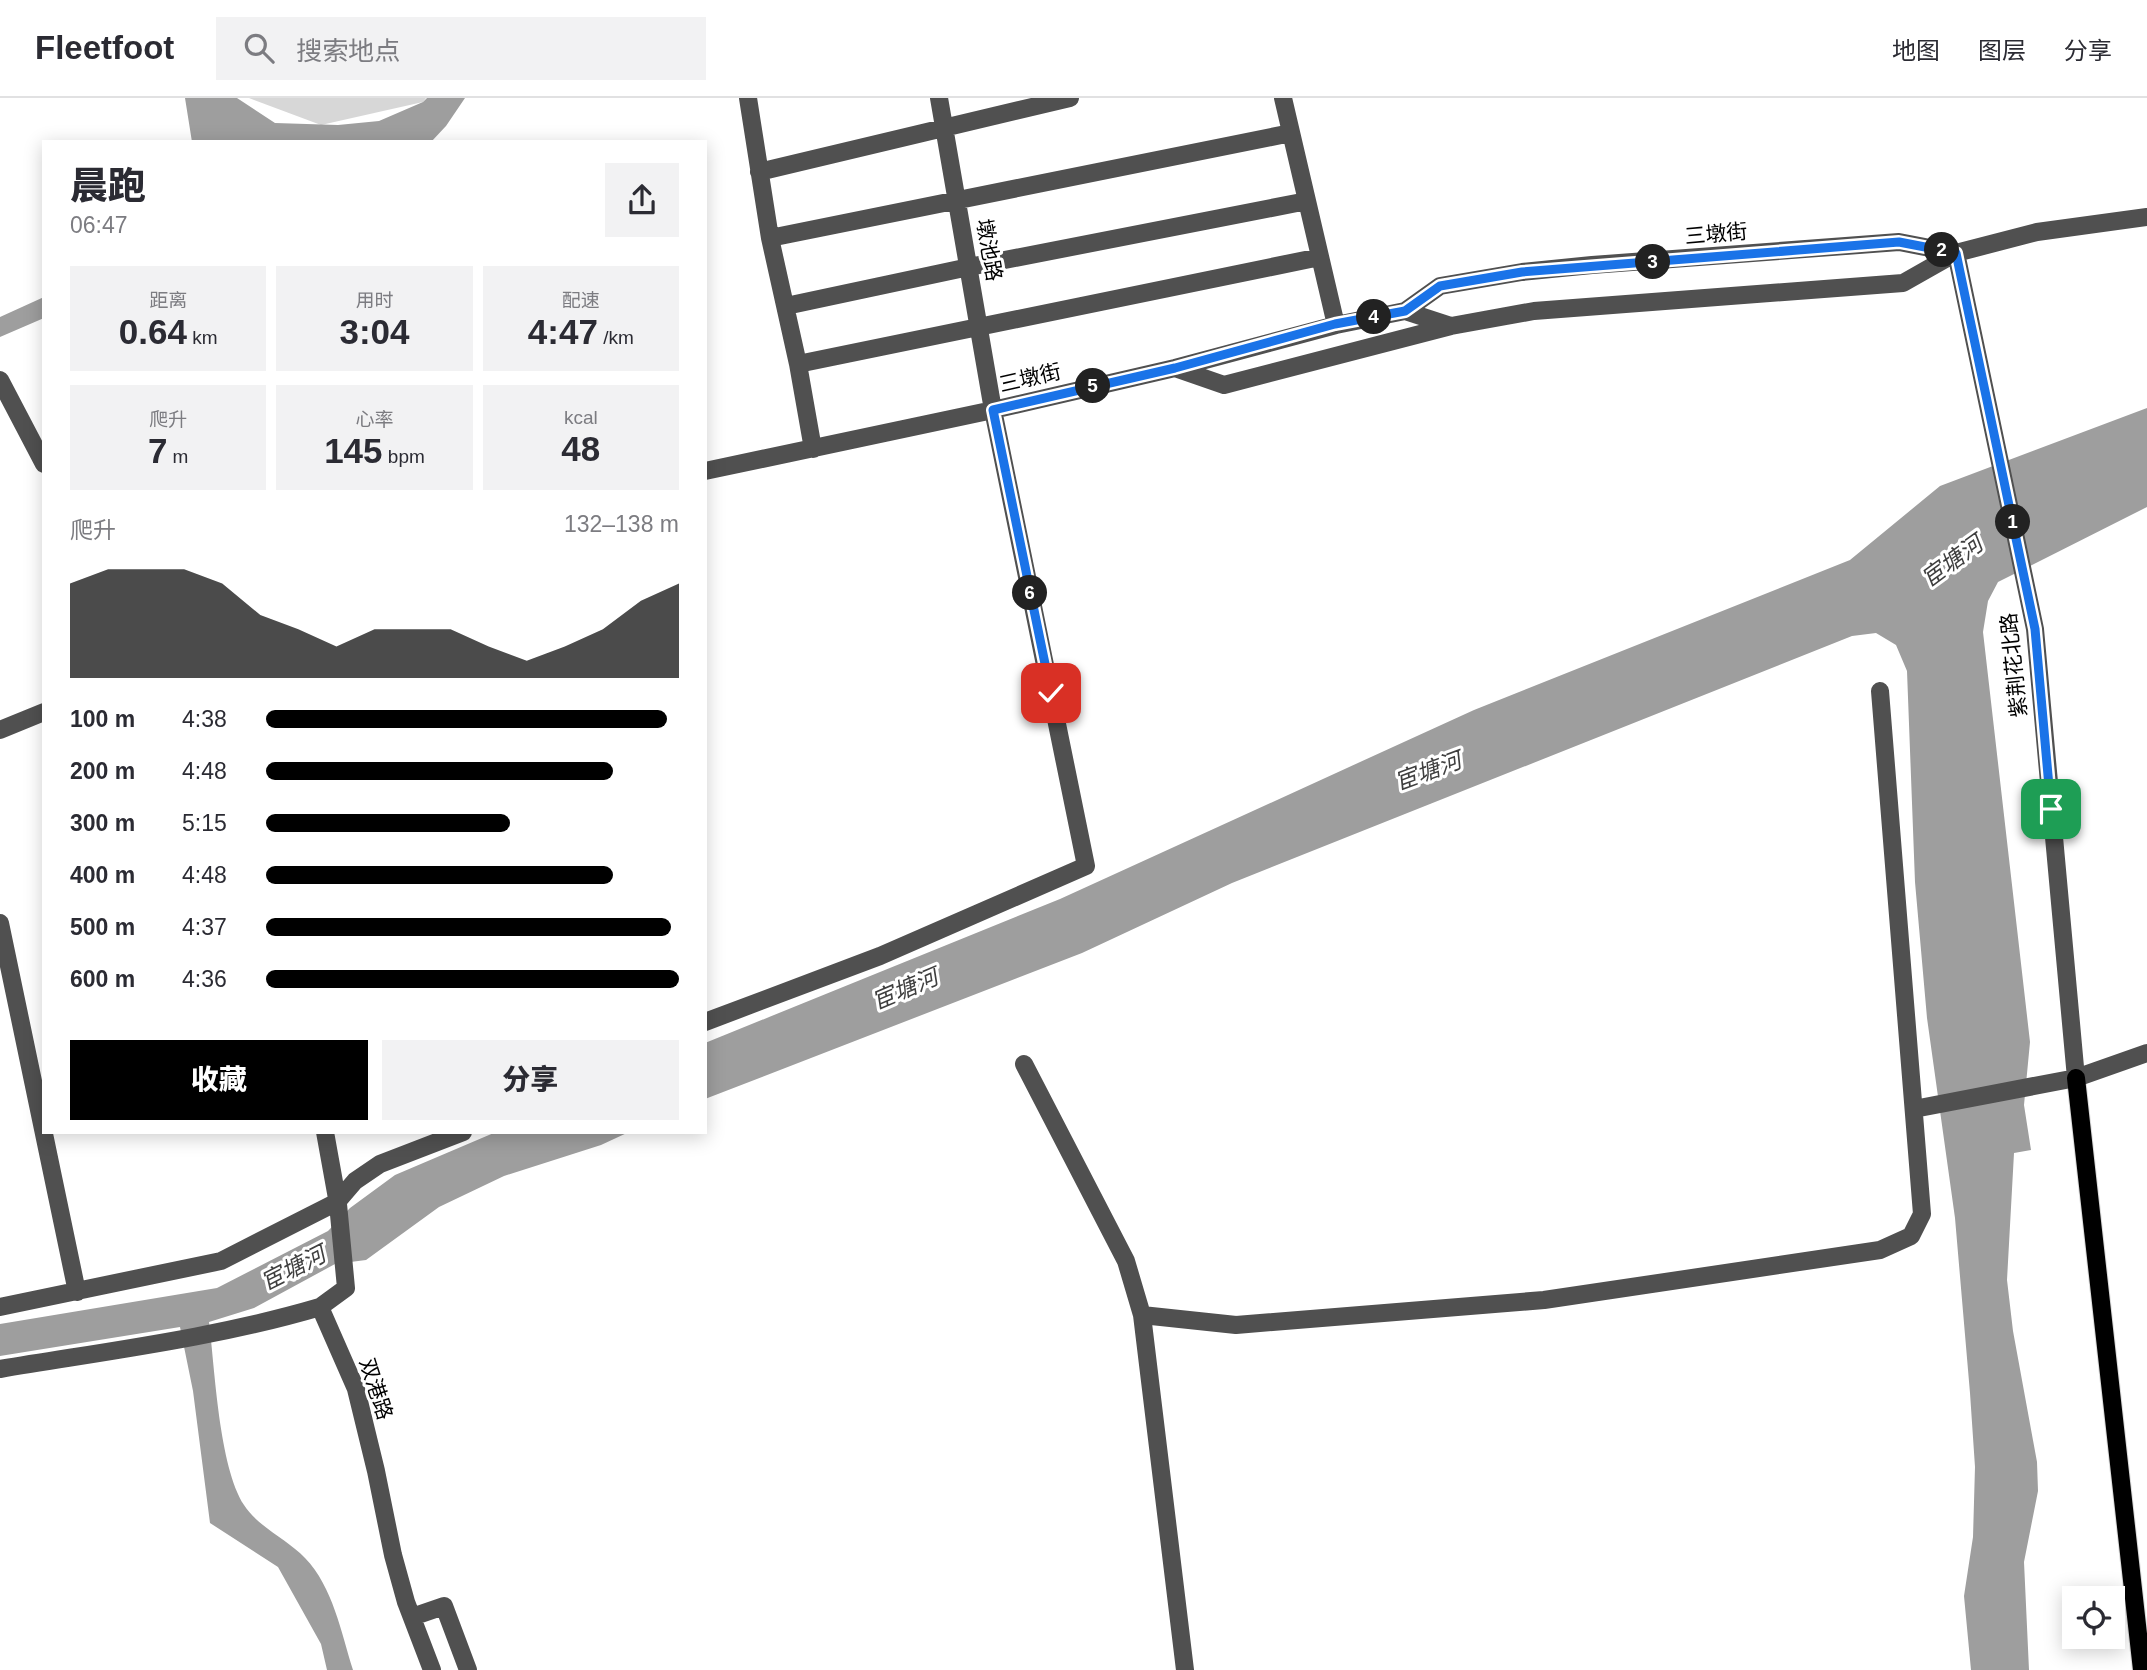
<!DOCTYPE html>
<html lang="zh">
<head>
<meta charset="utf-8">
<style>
	body { margin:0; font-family:Arial,"Noto Sans SC",sans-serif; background:#f2f2f3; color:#2b2b33; height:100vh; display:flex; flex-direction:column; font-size:26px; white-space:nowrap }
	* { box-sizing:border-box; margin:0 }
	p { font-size:23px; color:#7c7c81 }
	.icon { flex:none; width:38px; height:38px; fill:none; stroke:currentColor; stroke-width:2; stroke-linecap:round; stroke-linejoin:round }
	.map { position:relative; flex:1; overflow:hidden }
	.side { position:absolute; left:42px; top:42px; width:665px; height:994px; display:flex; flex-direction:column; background:#fff; border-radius:0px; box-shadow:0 4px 18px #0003 }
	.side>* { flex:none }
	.controls { position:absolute; left:2062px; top:1488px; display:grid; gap:14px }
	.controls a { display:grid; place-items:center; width:63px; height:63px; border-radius:0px; background:#fff; box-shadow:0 4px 18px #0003; font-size:35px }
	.pin { position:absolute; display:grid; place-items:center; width:60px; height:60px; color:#fff; margin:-30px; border-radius:14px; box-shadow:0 4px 10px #0006 }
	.km { position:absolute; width:35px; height:35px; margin:-18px; border-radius:50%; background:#222; color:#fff; font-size:19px; line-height:35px; text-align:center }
	.round { display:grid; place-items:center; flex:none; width:74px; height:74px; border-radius:0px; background:#f2f2f3 }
	.overview { display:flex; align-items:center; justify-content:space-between; height:119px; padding:0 28px }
	h1 { font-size:38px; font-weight:800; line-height:52px }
	.stats { display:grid; grid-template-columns:repeat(3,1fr); gap:10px; height:119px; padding:7px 28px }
	.stats div { display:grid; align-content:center; border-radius:0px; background:#f2f2f3; text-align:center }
	.stats b { font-size:35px; font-weight:800 }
	.stats small { font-size:19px; font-weight:400 }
	.stats p { font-size:19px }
	.chart { height:196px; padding:14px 28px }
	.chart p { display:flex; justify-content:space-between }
	.chart svg { width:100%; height:126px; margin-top:7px; fill:#000; opacity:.7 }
	.primary-button { display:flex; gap:14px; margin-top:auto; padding:14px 28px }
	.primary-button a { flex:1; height:80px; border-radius:0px; background:#000; color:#fff; font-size:28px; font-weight:800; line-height:80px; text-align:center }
	.primary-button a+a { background:#f2f2f3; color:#2b2b33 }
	ul { padding:0 28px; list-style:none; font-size:23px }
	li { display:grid; grid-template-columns:112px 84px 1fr; align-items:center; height:52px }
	li i { height:18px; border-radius:9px; background:#000 }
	header { display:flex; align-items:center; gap:42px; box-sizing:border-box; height:98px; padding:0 35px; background:#fff; border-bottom:2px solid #e1e1e2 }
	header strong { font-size:33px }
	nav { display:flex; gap:38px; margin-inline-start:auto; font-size:24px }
	.search { width:490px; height:63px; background:#f2f2f3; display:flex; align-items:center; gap:18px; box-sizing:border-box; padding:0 24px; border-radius:0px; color:#7c7c81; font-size:26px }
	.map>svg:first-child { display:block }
</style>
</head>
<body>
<header>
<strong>Fleetfoot</strong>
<div class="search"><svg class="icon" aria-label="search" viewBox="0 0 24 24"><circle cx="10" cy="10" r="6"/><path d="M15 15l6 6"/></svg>搜索地点</div>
<nav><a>地图</a><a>图层</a><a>分享</a></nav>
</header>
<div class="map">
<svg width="2147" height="1572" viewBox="0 0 2147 1572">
	<rect width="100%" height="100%" fill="#fff"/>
	<!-- green -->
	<path fill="#d7d7d7" d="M249,0H426L423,4L321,27Z"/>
	<!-- water -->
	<path fill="#9e9e9e" d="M185,0H237L275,25L338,27L379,23L423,4L427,0H465L446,28L431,44H192Z
		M44,199V220L0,239V219Z
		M2147,310V409L1998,484L1988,503L1983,534L2030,944L2024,1007L2031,1052L2014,1055L2007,1182L2013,1233L2037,1364L2038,1393L2024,1464L2029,1572H1971L1964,1498L1973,1439L1975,1369L1970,1295L1955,1120L1927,920L1915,784L1907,573L1896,547L1876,535L1852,538L1232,785L1082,855L705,1001V945L1060,801L1474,612L1850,462L1940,388Z
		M496,1034H629L601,1047L504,1078L439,1109L366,1162L335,1166L254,1210L209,1224C215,1272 219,1368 244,1407C258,1429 287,1441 305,1460C333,1489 341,1534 353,1572H327L321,1546L278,1469L210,1425L193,1293L180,1229L0,1258V1226L217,1190L328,1133L350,1110L395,1077Z"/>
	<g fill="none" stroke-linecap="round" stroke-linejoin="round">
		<!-- major casing -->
		<g stroke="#dbdbdb" stroke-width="20">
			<path id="major" d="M2076,980L2142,1572"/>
		</g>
		<!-- minor -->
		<path stroke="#505050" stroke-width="18" d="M748,0L770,140L798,266L813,351
			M1283,0L1336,227
			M759,74L1070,0
			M770,140L1291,35
			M1956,155L2035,531L2076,980
			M786,208L969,169L1307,103
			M1405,213L1451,228L1534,213L1903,185L1956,155L2037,134L2147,119
			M798,266L1320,159
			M1175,270L1224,287L1451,228
			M0,282L44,366
			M705,373L993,312L1175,270L1336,227L1405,213L1440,188L1522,174L1592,167L1899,144L1956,155
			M0,632L44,614
			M0,825L77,1194
			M705,924L880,858L1086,768L993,312L939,0
			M1024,966L1126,1163L1142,1217L1185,1572
			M1914,1011L2076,980L2147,955
			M325,1034L338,1106L346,1190L320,1209L356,1291L376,1373L393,1457L406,1504L432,1572
			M0,1209L221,1163L337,1104L355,1083L380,1066L463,1034
			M1142,1217L1236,1227L1544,1202L1880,1152L1911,1138L1922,1116L1880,593
			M0,1271C107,1253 215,1240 320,1209
			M412,1519L444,1508L468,1572"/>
		<!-- major -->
		<use href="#major" stroke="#000" stroke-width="18"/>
	</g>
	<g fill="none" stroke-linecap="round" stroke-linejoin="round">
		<!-- route casing -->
		<g stroke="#fff" stroke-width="14">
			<path id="route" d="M1051,595L993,312L1175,270L1335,226L1405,213L1440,188L1522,174L1899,144L1956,155L2035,531L2051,711"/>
		</g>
		<!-- route -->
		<use href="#route" stroke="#1a73e8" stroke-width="9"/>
	</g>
	<g text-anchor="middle" stroke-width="6" stroke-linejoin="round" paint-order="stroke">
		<!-- street labels -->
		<g font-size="21" fill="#000" stroke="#fff">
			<text transform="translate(1716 136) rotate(-5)" y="7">三墩街</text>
			<text transform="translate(989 152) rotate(80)" y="7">墩池路</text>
			<text transform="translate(1030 280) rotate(-13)" y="7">三墩街</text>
			<text transform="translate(2014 567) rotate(-96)" y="7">紫荆花北路</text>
			<text transform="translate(376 1291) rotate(72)" y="7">双港路</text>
		</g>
		<!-- water labels -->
		<g font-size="23" font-style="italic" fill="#3f3f3f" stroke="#fff">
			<text transform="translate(1952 463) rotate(-36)" y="8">宦塘河</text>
			<text transform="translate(1428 673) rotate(-20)" y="8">宦塘河</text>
			<text transform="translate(905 891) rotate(-23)" y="8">宦塘河</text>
			<text transform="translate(293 1170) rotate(-27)" y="8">宦塘河</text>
		</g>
	</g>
</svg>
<div class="controls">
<a><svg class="icon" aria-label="locate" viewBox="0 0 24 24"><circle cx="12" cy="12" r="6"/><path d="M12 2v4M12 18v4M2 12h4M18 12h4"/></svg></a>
</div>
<div class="pin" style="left:2051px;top:711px;background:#1e9e55"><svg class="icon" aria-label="arrive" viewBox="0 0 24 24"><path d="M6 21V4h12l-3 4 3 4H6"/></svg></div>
<div class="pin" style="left:1051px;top:595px;background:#d93025"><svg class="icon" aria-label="check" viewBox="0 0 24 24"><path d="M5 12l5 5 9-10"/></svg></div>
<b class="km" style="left:2013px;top:424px">1</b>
<b class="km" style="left:1942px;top:152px">2</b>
<b class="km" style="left:1653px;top:164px">3</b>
<b class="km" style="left:1374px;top:219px">4</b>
<b class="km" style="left:1093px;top:288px">5</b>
<b class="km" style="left:1030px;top:495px">6</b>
<section class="side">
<div class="overview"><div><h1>晨跑</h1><p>06:47</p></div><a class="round"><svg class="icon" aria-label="share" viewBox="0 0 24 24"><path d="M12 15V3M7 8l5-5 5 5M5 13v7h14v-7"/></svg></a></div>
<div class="stats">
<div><p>距离</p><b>0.64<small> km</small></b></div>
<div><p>用时</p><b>3:04</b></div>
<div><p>配速</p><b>4:47<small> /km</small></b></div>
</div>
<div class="stats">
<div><p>爬升</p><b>7<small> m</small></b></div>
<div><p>心率</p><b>145<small> bpm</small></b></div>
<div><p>kcal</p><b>48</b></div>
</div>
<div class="chart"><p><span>爬升</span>132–138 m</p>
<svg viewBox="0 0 160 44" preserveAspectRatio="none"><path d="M0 44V11L10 6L20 6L30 6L40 11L50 22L60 27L70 33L80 27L90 27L100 27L110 33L120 38L130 33L140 27L150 17L160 11V44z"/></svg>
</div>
<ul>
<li><b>100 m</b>4:38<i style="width:97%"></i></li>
<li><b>200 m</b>4:48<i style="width:84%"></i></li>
<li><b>300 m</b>5:15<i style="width:59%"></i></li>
<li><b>400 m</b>4:48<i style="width:84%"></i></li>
<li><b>500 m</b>4:37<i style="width:98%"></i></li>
<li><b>600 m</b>4:36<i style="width:100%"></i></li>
</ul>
<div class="primary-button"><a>收藏</a><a>分享</a></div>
</section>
</div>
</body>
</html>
